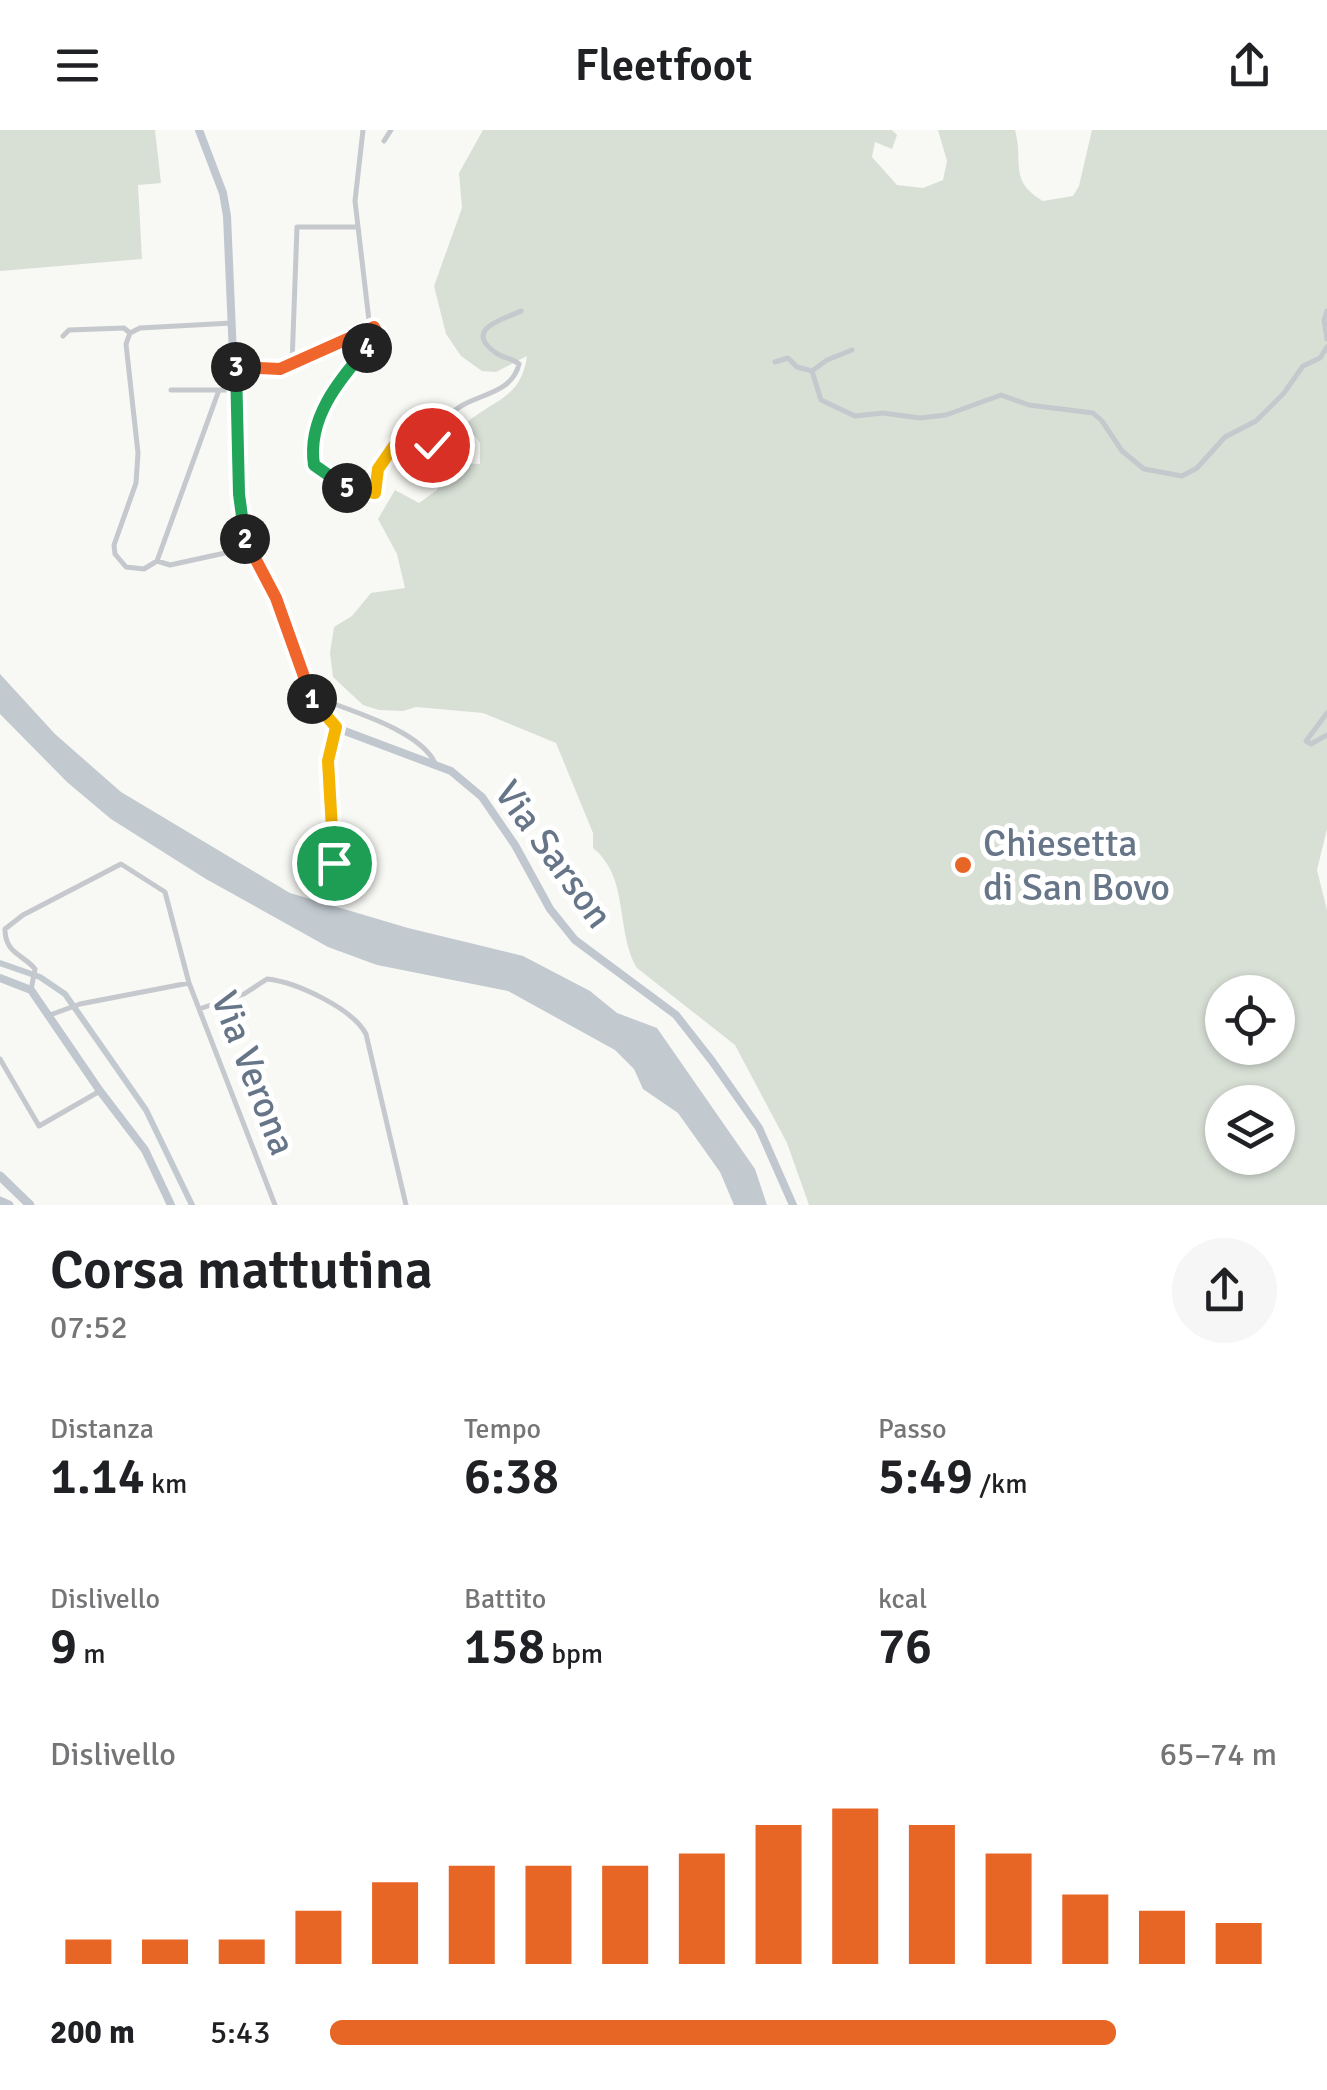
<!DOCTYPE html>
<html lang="it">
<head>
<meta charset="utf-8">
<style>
	body { margin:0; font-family:Signika,sans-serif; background:#f6f6f6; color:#202124; height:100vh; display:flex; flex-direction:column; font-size:38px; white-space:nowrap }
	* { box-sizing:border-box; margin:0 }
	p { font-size:32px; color:#757577 }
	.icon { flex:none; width:55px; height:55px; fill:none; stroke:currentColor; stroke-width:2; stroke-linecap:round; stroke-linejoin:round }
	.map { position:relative; height:1075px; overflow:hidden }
	.sheet { display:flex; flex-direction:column; background:#fff; flex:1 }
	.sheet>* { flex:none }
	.buttons { position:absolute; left:1205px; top:845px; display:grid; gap:20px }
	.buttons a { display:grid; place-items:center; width:90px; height:90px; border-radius:50%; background:#fff; box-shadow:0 2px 8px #0004; font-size:50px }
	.pin { position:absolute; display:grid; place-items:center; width:85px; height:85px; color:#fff; margin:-42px; border:5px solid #fff; border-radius:50%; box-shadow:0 2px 10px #0007 }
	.km { position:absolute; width:50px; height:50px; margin:-25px; border-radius:50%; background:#222; color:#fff; font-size:28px; line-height:50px; text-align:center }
	.round { display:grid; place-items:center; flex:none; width:105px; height:105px; border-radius:52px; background:#f6f6f6 }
	.head { display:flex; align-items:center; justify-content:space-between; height:170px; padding:0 50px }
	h1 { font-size:55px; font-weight:600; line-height:75px }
	.stats { display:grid; grid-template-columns:repeat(3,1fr); gap:15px; height:170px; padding:10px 50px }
	.stats div { display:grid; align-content:center }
	.stats b { font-size:50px; font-weight:600 }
	.stats small { font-size:28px; font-weight:400 }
	.stats p { font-size:28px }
	.chart { height:280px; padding:20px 50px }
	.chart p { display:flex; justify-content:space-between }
	.chart svg { width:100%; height:180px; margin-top:10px; stroke:#e76626; stroke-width:6 }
	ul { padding:0 50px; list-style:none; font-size:32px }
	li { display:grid; grid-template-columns:160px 120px 1fr; align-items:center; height:75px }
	li i { height:25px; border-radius:12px; background:#e76626 }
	header { display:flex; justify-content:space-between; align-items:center; height:130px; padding:0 50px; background:#fff; font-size:45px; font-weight:600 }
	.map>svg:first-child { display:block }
</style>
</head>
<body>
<header><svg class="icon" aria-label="menu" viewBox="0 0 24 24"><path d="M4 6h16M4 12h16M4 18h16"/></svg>Fleetfoot<svg class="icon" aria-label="share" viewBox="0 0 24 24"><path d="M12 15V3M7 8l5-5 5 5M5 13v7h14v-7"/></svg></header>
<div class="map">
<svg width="1327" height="1075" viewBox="0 0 1327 1075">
	<rect width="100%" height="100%" fill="#f8f8f5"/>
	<!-- green -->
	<path fill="#d8e0d6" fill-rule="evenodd" d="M0,0H155L161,53L138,55L142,129L0,141Z
		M483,0H892L897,5L892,19L875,12L872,27L897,55L923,58L943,50L947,31L938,0H1015C1024,33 1008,51 1043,71L1073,66L1079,56L1092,0H1327V699L1317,740L1327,780V1075H809L787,1013L735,915L637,838C615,800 630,748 593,718V703L556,613L483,583L416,577L403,581L379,580L363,575L333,547L330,523L334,497L352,486L371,463L405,458L397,424L378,389L395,360L419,373L437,360L446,332L480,334V313L465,294C495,268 521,269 527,226L496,242L482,241L461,226L446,204L434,156L462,78L459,43ZM1222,862H1278V918H1222ZM1222,972H1278V1028H1222Z"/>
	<!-- water -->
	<path fill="#c2cad0" d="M0,544L55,604L121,662L290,763L408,798L523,826L590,861L617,883L657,898L755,1039L767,1075H734L720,1042L678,983L643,959L634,939L615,920L508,861L377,835L328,817L206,749L111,689L67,652L0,584Z"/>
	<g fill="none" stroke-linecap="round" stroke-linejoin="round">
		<!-- canal -->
		<path stroke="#c2cad0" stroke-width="6" d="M0,833L40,847L65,864L146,980L192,1075"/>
		<!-- street -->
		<path stroke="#c5c8cc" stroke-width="5" d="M363,0L355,71L370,199
			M384,11L391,0
			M1327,181L1324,190L1327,209
			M232,193L140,198L130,203L126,214L138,323L136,353L114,415L115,424L126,437L144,439L157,431L219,260H233
			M63,206L69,200L124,198L130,203
			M775,232L788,228L797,237L812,241
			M292,234L297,97H356
			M235,236L254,240L280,239L375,197L378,203C372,217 358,228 348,240C326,266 309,300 314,335C334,352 348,360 375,363L378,339L394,316L432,315C437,306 442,294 449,286C468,263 511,268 519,234C511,227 504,229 496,223C462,199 504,189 521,181
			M812,241L821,270L855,286L883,283L920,288L946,285L1001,265L1029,275L1093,283L1102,291L1122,321L1144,339L1182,346L1197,338L1225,307L1256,291L1284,263L1303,236L1320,228L1327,217
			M812,241L827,230L852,220
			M171,260H218
			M157,431L170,435L248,418
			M313,566C347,580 419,599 435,633
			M1327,583L1306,611L1311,614L1327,605
			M334,738L328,631L336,597
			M31,860L35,839C23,824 5,824 5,799L23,785L121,734L165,762L189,853
			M199,879L244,864L267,849C296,852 352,878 366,904L406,1075
			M50,885L80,874L189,853L275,1075
			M0,929L39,996L100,961"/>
		<!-- secondary -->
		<path stroke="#c0c7ce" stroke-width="8" d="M199,0L223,63L227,86L239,364L243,405L276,467L309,562L328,591L342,600L451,641L482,667L515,715L550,779L575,810L676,885L712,931L759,998L793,1075
			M0,848L31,860L100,961L145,1020L171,1075"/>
		<!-- highway -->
		<path stroke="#c0c7ce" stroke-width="9" d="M0,1046L30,1075
			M0,1071L9,1075"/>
	</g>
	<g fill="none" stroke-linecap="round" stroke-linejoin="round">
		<!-- split-1 casing -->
		<g stroke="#fff" stroke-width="20">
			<path id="split-1" d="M312,569L336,597L328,631L334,733"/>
		</g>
		<!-- split-2 casing -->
		<g stroke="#fff" stroke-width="20">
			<path id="split-2" d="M245,409L276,468L312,569"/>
		</g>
		<!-- split-3 casing -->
		<g stroke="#fff" stroke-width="20">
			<path id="split-3" d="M236,237L239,364L245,409"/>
		</g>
		<!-- split-4 casing -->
		<g stroke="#fff" stroke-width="20">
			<path id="split-4" d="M236,237L280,239L374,197L378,204L367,218"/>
		</g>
		<!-- split-5 casing -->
		<g stroke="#fff" stroke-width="20">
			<path id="split-5" d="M347,358L314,335C307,289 338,251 367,218"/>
		</g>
		<!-- split-6 casing -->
		<g stroke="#fff" stroke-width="20">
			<path id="split-6" d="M347,358L375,363L378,339L394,316L432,315"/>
		</g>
		<!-- split-1 -->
		<use href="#split-1" stroke="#f5b400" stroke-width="12"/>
		<!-- split-2 -->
		<use href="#split-2" stroke="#f0652b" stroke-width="12"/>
		<!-- split-3 -->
		<use href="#split-3" stroke="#22a559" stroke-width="12"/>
		<!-- split-4 -->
		<use href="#split-4" stroke="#f0652b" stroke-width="12"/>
		<!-- split-5 -->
		<use href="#split-5" stroke="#22a559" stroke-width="12"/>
		<!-- split-6 -->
		<use href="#split-6" stroke="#f5b400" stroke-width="12"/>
	</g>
	<!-- markers -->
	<circle fill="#e76626" stroke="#fff" stroke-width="4" cx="963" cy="735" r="10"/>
	<g text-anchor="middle" stroke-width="10" stroke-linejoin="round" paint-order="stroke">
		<!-- poi labels -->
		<g font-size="38" fill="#667587" stroke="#fff" text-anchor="start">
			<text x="983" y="726">Chiesetta<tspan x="983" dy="44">di San Bovo</tspan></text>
		</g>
		<!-- street labels -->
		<g font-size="38" fill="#667587" stroke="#fff">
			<text transform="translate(554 724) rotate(54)" y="13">Via Sarson</text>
			<text transform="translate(254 943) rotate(69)" y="13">Via Verona</text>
		</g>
	</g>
</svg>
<div class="buttons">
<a><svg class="icon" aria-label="locate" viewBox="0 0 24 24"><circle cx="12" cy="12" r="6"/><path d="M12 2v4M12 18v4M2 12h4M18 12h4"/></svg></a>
<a><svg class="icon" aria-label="layers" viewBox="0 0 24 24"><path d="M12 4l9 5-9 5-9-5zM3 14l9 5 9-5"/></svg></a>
</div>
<div class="pin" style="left:334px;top:733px;background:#1e9e55"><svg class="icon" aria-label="arrive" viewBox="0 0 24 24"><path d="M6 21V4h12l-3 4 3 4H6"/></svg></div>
<div class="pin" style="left:432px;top:315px;background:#d93025"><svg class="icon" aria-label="check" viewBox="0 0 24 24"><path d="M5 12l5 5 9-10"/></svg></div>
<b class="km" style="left:312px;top:569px">1</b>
<b class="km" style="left:245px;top:409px">2</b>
<b class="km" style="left:236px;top:237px">3</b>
<b class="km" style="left:367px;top:218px">4</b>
<b class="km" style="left:347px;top:358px">5</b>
</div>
<section class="sheet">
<div class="head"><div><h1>Corsa mattutina</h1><p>07:52</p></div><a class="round"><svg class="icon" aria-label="share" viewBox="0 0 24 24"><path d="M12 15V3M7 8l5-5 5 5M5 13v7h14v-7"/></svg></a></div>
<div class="stats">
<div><p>Distanza</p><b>1.14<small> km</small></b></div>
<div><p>Tempo</p><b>6:38</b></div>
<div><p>Passo</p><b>5:49<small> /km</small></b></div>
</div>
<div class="stats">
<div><p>Dislivello</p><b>9<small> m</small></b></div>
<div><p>Battito</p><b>158<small> bpm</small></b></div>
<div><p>kcal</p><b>76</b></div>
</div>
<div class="chart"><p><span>Dislivello</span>65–74 m</p>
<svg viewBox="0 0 160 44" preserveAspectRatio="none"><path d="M5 44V38M15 44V38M25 44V38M35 44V31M45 44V24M55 44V20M65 44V20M75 44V20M85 44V17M95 44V10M105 44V6M115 44V10M125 44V17M135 44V27M145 44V31M155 44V34"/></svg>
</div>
<ul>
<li><b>200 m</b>5:43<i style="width:83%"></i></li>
</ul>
</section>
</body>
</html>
